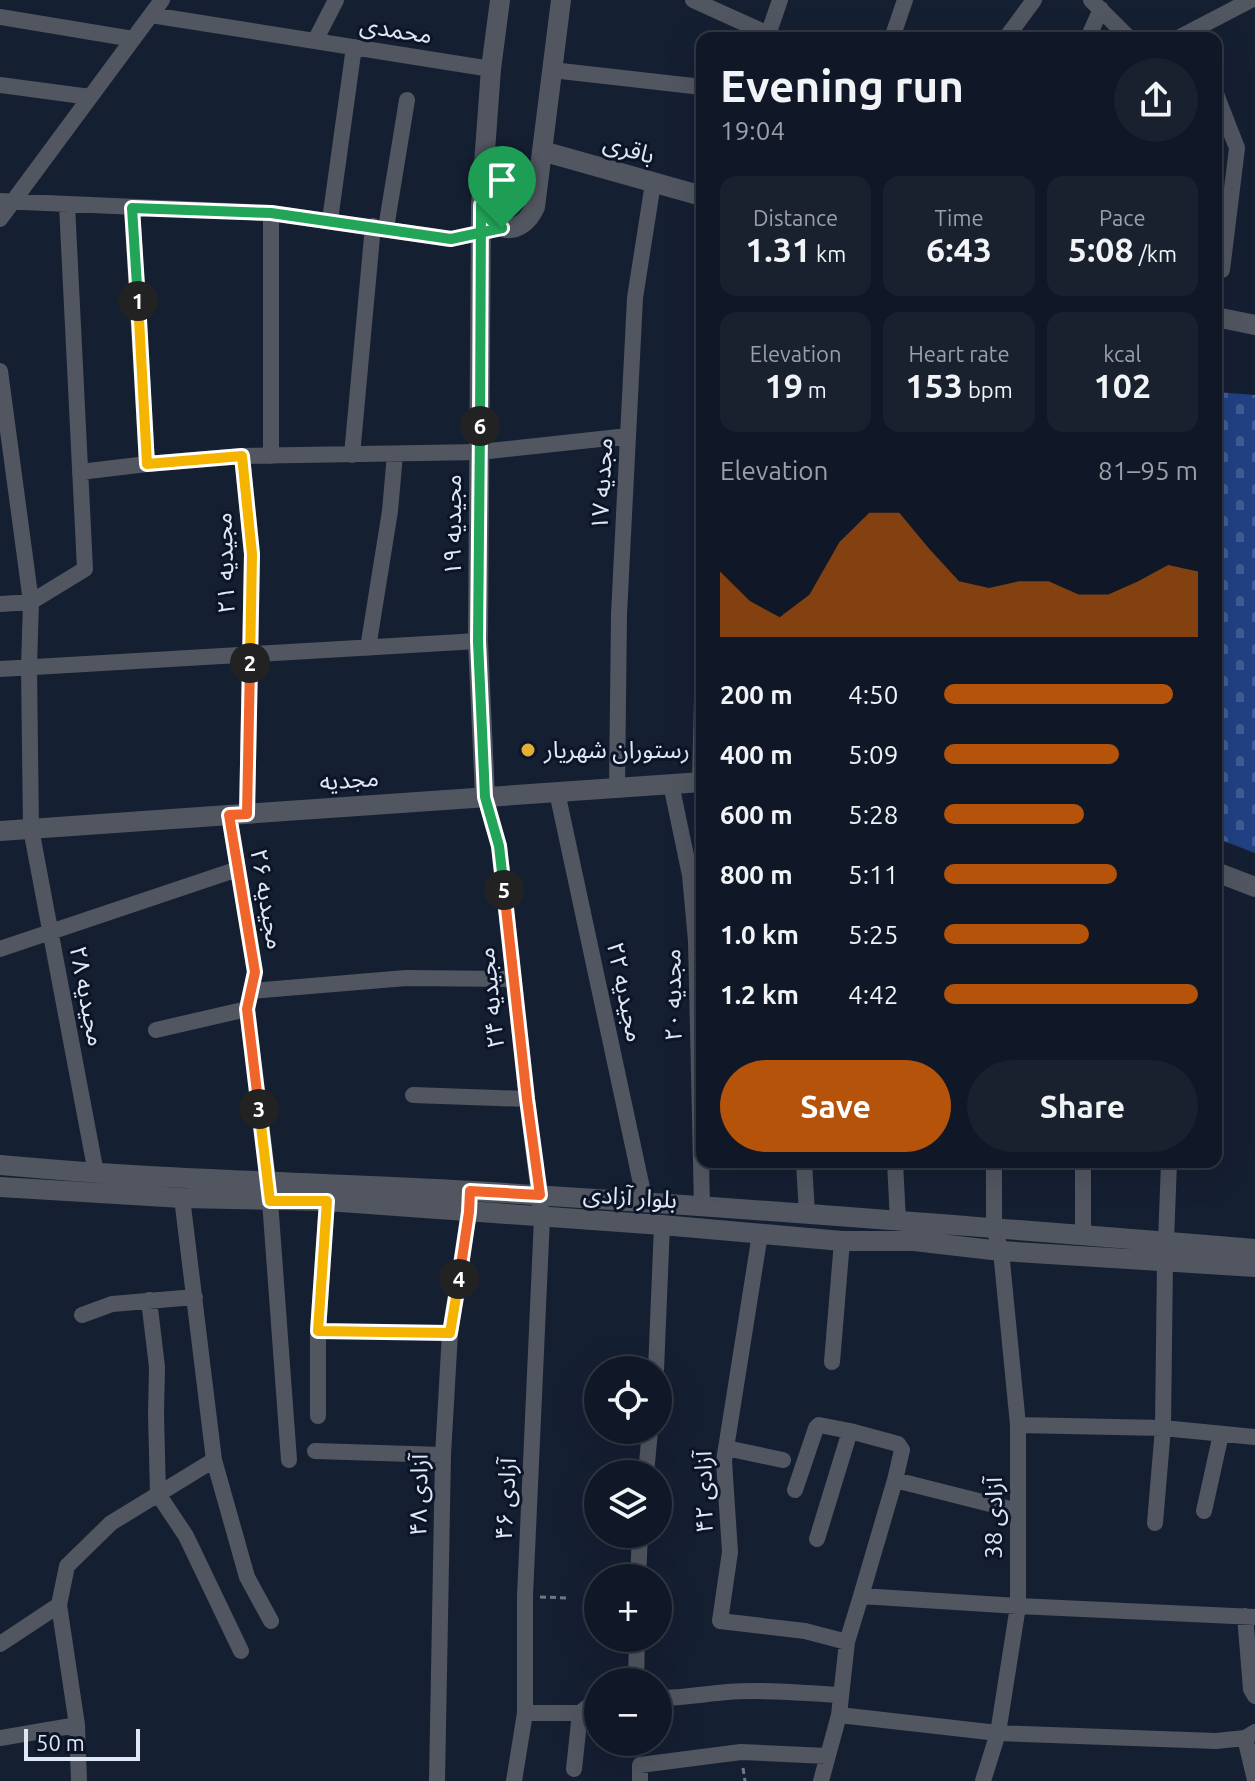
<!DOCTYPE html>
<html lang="en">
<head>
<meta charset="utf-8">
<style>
	body { margin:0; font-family:Ubuntu,"Noto Sans Arabic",sans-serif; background:#19202e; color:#f1f3f6; height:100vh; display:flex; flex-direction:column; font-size:30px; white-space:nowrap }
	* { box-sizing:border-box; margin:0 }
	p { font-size:26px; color:#9c9fa7 }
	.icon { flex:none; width:44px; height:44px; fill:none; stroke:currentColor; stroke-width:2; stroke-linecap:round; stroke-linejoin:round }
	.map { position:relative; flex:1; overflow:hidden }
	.details { position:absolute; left:696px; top:32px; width:526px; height:1136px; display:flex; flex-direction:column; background:#101726; border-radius:16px; box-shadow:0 8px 32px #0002,0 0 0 2px #303643 }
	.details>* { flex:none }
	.fabs { position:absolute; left:584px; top:1356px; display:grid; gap:16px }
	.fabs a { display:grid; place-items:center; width:88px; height:88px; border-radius:50%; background:#101726; box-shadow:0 8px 32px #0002,0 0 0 2px #303643; font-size:40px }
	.scale { position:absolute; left:24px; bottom:20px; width:116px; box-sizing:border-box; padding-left:8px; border:4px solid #dfe6f4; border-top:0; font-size:22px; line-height:28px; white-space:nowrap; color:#dfe6f4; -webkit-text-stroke:6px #0c1528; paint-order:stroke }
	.pin { position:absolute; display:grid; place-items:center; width:68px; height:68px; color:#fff; margin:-82px -34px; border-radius:50% 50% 50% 0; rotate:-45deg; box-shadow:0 0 8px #0007 }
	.pin .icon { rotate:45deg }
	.km { position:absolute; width:40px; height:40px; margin:-20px; border-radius:50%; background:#222; color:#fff; font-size:22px; line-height:40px; text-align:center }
	.round { display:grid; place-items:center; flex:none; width:84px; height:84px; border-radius:42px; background:#19202e }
	.summary { display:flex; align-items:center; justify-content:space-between; height:136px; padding:0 24px }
	h1 { font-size:44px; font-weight:700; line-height:60px }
	.figures { display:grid; grid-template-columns:repeat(3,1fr); gap:12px; height:136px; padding:8px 24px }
	.figures div { display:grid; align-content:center; border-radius:16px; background:#19202e; text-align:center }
	.figures b { font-size:34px; font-weight:700 }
	.figures small { font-size:22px; font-weight:400 }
	.figures p { font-size:22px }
	.chart { height:224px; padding:16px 24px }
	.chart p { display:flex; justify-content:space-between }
	.chart svg { width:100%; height:144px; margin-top:8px; fill:#b45309; opacity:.7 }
	.cta { display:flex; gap:16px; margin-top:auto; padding:16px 24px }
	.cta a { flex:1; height:92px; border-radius:48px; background:#b45309; color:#fff; font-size:32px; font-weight:700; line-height:92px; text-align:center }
	.cta a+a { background:#19202e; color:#f1f3f6 }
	ul { padding:0 24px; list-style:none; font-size:26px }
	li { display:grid; grid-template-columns:128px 96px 1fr; align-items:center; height:60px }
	li i { height:20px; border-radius:10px; background:#b45309 }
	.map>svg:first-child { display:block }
</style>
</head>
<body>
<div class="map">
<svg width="1255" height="1781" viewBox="0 0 1255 1781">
	<defs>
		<pattern id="cemetery-stones" width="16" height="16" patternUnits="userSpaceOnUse" patternTransform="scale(2)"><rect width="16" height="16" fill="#214183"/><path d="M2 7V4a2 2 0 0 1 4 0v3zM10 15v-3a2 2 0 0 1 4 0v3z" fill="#415c95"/></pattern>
	</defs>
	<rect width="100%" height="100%" fill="#151f32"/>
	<!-- cemetery -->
	<path fill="url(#cemetery-stones)" d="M1216,392L1255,395V853L1216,838Z"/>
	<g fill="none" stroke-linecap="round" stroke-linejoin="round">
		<!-- path -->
		<path stroke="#6f7888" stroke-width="3" stroke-dasharray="6 4" stroke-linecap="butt" d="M1216,299L1219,284
			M334,1331L434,1333
			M540,1597L568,1598
			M743,1768L745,1781"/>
		<!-- minor -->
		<path stroke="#515660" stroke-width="16" d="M693,0L777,38
			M1091,0L1129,38
			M151,15L491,69
			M0,17L133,39
			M768,35L780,0
			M892,38L905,0
			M1006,38L1034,0
			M1088,38L1101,9
			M1178,38L1251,0
			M315,41L336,0
			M552,70L702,87
			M0,85L90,97
			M1216,94L1237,148L1222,270
			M0,201L271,213L451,239L491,230
			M132,208L147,464L242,456L480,452L628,436
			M0,219L162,0
			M330,220L354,47
			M386,228L407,100
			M0,371L31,602L29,666L31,829L96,1173
			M352,455L373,226
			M242,456L252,554L247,814
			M271,456V213
			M80,472L147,464
			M0,604L31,602L85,569L67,205
			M368,648L390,511L395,454
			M0,669L478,641
			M700,782L702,698
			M671,784L690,875L696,941L702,1206
			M617,788L619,614L635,298L653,183
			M557,792L645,1202
			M485,797L499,846L527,1099L542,1218L525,1596V1713L514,1781
			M229,815L255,972L247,1009L268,1180
			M0,949L238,869
			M251,991L406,978L513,979
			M156,1030L247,1009
			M413,1095L527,1099
			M804,1162L807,1214
			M895,1162L898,1221
			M182,1198L214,1460L247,1577L271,1621
			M270,1201L289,1460
			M760,1234L724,1461L730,1552L720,1621L805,1631L847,1642
			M1083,1235V1162
			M1166,1242L1169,1162
			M149,1300L157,1367L156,1414L158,1494L186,1536L241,1651
			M82,1315L112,1304L195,1297
			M832,1362L842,1241
			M656,1370L662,1225
			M318,1416V1331L327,1201
			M1018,1425L1163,1428L1255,1437
			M726,1448L783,1460
			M315,1451L443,1455
			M646,1474L650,1430
			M795,1490L816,1428L819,1425L850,1431L898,1444L902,1450L895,1480
			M1204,1511L1221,1434
			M1155,1523L1163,1428L1165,1260
			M817,1539L850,1431
			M638,1578L640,1534
			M861,1596L895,1480L1018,1511
			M59,1605L77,1725L79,1781
			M1245,1616L1251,1689L1255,1696
			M0,1644L59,1605L67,1566L111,1523L214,1460
			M636,1682L637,1638
			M658,1698C681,1698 704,1694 727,1692C764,1689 803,1693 840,1695
			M525,1713H580L590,1705L598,1704
			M839,1715L998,1733L1216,1741L1245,1738L1255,1732
			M0,1738L77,1725
			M1245,1738L1255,1780
			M574,1769L580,1713
			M437,1781L443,1455L450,1333L469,1212
			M640,1781V1765L741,1752L827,1756
			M821,1781L839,1715L847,1642L861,1596L1018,1606L1255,1617
			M983,1781L998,1733L1018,1606V1425L1001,1251L994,1229V1162"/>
		<!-- tertiary -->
		<path stroke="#515660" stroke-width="20" d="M500,0L491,69L481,205C493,234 521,237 535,207L561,0
			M542,151L702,196
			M481,205L478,641L485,797
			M1216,317L1255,325
			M0,831L702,782
			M1216,872L1255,887
			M0,1165C157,1180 316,1182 473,1191C734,1207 995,1228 1255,1249
			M0,1187L182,1198L327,1201L662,1225L842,1241H914L1001,1251L1255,1267"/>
	</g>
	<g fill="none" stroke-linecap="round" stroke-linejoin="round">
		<!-- split-1 casing -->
		<g stroke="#fff" stroke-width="16">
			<path id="split-1" d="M138,301L132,208L271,213L451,239L502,228"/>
		</g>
		<!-- split-2 casing -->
		<g stroke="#fff" stroke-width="16">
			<path id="split-2" d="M138,301L147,464L242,456L252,554L250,663"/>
		</g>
		<!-- split-3 casing -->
		<g stroke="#fff" stroke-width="16">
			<path id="split-3" d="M250,663L247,814L229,815L255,972L247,1009L259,1109"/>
		</g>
		<!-- split-4 casing -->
		<g stroke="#fff" stroke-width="16">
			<path id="split-4" d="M259,1109L270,1201H327L318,1331L450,1333L459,1279"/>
		</g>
		<!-- split-5 casing -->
		<g stroke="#fff" stroke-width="16">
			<path id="split-5" d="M459,1279L469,1212L470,1191L540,1195L527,1099L504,890"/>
		</g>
		<!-- split-6 casing -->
		<g stroke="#fff" stroke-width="16">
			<path id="split-6" d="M480,426L478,641L485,797L499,846L504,890"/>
		</g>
		<!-- split-7 casing -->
		<g stroke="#fff" stroke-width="16">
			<path id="split-7" d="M480,426L481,205C486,217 491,222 502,228"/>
		</g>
		<!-- split-1 -->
		<use href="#split-1" stroke="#22a559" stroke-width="10"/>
		<!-- split-2 -->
		<use href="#split-2" stroke="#f5b400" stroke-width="10"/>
		<!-- split-3 -->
		<use href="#split-3" stroke="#f0652b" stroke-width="10"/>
		<!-- split-4 -->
		<use href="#split-4" stroke="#f5b400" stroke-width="10"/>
		<!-- split-5 -->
		<use href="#split-5" stroke="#f0652b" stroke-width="10"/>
		<!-- split-6 -->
		<use href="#split-6" stroke="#22a559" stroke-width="10"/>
		<!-- split-7 -->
		<use href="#split-7" stroke="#22a559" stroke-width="10"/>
	</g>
	<!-- markers -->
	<circle fill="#e2af34" stroke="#0c1528" stroke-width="3" cx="528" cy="750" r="8"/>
	<g text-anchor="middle" stroke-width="6" stroke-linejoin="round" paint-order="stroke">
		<!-- street labels -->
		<g font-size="24" fill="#dfe6f4" stroke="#0c1528">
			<text transform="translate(396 30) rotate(9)" y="8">محمدی</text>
			<text transform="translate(629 149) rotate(16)" y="8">باقری</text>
			<text transform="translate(602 484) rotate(-87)" y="8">مجدیه ۱۷</text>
			<text transform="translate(453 525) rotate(-90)" y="8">مجیدیه ۱۹</text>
			<text transform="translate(225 563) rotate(-92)" y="8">مجیدیه ۲۱</text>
			<text transform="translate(349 780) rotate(-4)" y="8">مجدیه</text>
			<text transform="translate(267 899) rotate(80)" y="8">مجیدیه ۲۶</text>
			<text transform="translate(625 992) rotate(78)" y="8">مجیدیه ۲۲</text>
			<text transform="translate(673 995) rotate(-91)" y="8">مجدیه ۲۰</text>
			<text transform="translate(87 996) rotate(79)" y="8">مجیدیه ۲۸</text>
			<text transform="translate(491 998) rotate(-96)" y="8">مجیدیه ۲۴</text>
			<text transform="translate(630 1197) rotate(4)" y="8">بلوار آزادی</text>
			<text transform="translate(704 1492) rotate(-91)" y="8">آزادی ۴۲</text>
			<text transform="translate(419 1495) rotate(-89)" y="8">آزادی ۴۸</text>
			<text transform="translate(506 1499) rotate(-87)" y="8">آزادی ۴۶</text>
			<text transform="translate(994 1518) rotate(-90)" y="8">آزادی 38</text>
		</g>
		<!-- poi labels -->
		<g font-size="24" fill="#dfe6f4" stroke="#0c1528" text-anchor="start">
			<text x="544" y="758">رستوران شهریار</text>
		</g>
	</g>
</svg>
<div class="fabs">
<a><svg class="icon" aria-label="locate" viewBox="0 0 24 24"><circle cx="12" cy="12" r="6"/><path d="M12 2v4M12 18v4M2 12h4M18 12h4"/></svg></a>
<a><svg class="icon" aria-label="layers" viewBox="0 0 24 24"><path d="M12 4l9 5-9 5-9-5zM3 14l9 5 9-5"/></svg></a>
<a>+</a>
<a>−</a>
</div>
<div class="scale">50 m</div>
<div class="pin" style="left:502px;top:228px;background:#1e9e55"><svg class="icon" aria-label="arrive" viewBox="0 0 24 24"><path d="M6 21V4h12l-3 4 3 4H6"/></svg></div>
<b class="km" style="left:138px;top:301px">1</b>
<b class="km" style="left:250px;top:663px">2</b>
<b class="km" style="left:259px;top:1109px">3</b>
<b class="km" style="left:459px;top:1279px">4</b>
<b class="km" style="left:504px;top:890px">5</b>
<b class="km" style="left:480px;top:426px">6</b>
<section class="details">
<div class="summary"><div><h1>Evening run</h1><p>19:04</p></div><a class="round"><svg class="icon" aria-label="share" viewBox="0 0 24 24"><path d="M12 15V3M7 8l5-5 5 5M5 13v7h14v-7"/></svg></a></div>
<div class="figures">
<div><p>Distance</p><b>1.31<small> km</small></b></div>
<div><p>Time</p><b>6:43</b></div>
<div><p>Pace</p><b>5:08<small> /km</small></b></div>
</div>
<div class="figures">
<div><p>Elevation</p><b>19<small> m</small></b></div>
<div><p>Heart rate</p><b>153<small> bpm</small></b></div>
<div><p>kcal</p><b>102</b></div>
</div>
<div class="chart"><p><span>Elevation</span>81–95 m</p>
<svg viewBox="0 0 160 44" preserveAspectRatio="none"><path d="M0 44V24L10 33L20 38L30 31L40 15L50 6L60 6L70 17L80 27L90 29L100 27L110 27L120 31L130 31L140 27L150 22L160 24V44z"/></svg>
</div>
<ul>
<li><b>200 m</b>4:50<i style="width:90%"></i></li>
<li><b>400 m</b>5:09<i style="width:69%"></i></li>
<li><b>600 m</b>5:28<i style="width:55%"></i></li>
<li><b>800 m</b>5:11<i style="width:68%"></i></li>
<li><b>1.0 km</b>5:25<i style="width:57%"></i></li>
<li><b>1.2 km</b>4:42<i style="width:100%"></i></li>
</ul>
<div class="cta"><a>Save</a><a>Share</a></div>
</section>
</div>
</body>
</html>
